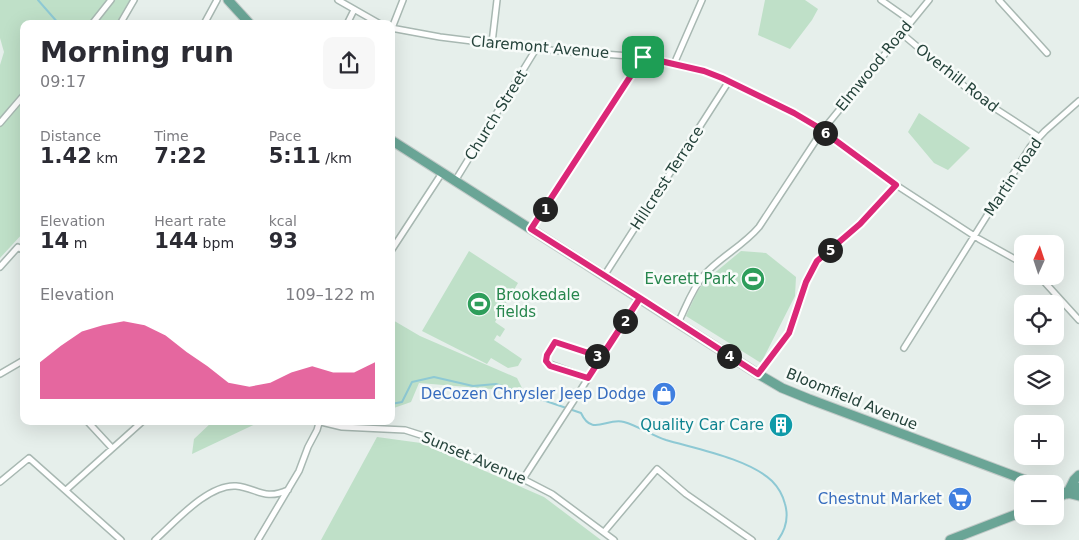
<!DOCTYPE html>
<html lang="en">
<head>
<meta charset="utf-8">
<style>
	body { margin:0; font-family:"DejaVu Sans",sans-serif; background:#f7f7f7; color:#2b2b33; height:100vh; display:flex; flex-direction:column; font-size:19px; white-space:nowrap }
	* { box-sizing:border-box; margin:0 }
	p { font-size:16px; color:#7c7c81 }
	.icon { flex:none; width:28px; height:28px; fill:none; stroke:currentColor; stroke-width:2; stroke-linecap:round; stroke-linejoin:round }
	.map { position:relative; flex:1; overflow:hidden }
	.details { position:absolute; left:20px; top:20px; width:375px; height:405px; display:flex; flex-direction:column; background:#fff; border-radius:10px; box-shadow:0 5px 20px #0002 }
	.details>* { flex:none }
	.needle { width:32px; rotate:3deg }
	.controls { position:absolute; left:1014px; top:235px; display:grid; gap:10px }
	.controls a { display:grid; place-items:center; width:50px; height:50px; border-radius:10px; background:#fff; box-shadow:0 5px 20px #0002; font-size:25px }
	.pin { position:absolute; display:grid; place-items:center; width:42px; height:42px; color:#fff; margin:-21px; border-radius:10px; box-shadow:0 2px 8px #0006 }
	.km { position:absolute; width:25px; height:25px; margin:-12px; border-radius:50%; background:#222; color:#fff; font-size:14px; line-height:25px; text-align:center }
	.round { display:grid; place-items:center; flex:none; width:52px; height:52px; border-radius:10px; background:#f7f7f7 }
	.headline { display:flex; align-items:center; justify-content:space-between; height:85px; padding:0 20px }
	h1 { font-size:28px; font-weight:700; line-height:38px }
	.figures { display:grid; grid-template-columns:repeat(3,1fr); gap:8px; height:85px; padding:5px 20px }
	.figures div { display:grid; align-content:center }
	.figures b { font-size:21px; font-weight:700 }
	.figures small { font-size:14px; font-weight:400 }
	.figures p { font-size:14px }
	.chart { height:140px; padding:10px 20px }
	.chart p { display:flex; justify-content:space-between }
	.chart svg { width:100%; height:90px; margin-top:5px; fill:#db2777; opacity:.7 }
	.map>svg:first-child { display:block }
</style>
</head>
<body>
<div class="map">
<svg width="1079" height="540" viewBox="0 0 1079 540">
	<rect width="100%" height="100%" fill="#e6efeb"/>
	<!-- green -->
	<path fill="#bfe0c8" d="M0,0H130L116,24H24V232L0,258V65L4,52L0,38Z
		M765,0H805L818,9L812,20L790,49L758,35Z
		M919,113L970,148L948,170L934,163L908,132Z
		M469,251L518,283L495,322L505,329L500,337L497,335L494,340L522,359L518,366L508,368L491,358L487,364L422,331Z
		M741,251L766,253L796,277L795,296L761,363L686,316L697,292L706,280Z
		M391,319L420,336L517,378L525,394L515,391L419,383L411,402L391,409Z
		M213,421H262L192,454L194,439Z
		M377,437L421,443L544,497L601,540H321Z"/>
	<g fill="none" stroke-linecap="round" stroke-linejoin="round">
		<!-- stream -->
		<path stroke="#8ec9d4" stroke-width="2" d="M38,0L59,24
			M391,404L402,402L412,382L434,377L473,386L496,384L581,413C592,437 607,417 624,422C638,426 651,435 666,440C697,449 749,459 772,481C778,487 783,496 785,504C789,518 786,529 778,540"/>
		<!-- street casing -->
		<g stroke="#a8b8b2" stroke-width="8">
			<path id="street" d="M338,0L380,24
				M881,0L911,21
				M999,0L1047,53
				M92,24L111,0
				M120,24L134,0
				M204,24L217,0
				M347,24L354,10
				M391,28L440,37L536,49L643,57L704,71L722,78L795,113L816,126L896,185L979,239L1022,263
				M392,28L403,0
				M901,33L976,96L1039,137
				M492,43L497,0
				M674,64L702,0
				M0,123L24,95
				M455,181L536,49
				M531,229L643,57
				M391,251L442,173
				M0,267L18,247L24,251
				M604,276L729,81
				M1039,276L1079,320
				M678,323C686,307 692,289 704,275C720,257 743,246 759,227L822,131L929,0
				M904,348L1030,147L1045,131L1079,101
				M0,374L24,360
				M758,374L789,333L806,282L817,261L860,224L896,185
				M588,378L547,363L546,357L555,342L601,357
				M87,421L112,448
				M317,421L342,427L405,430L427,437L523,479L552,494L614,540
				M523,479L640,298
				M0,482L29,458L121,540
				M66,490L143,421
				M604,532L657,469L686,494L752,540
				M155,540C175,522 208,484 236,486C257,488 264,501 288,490
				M258,540L299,471L308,447L317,430L319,423"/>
		</g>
		<!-- primary casing -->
		<g stroke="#c2cac8" stroke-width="11">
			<path id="primary" d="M228,0L250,24
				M391,140L758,374L782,388L809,399L1036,484
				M1055,490L1079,496
				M1067,494L1074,480L1079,475
				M1055,499L1079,487
				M950,540L1022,512"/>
		</g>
		<!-- street -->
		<use href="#street" stroke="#fff" stroke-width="5"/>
		<!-- primary -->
		<use href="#primary" stroke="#6aa596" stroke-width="9"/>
	</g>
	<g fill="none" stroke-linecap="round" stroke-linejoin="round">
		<!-- route casing -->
		<g stroke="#fff" stroke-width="10">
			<path id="route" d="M643,57L531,229L640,298L588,378L550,366L546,361L547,355L555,342L601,357L640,298L758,374L789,333L806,282L817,261L860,224L896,185L816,126L794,113L722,78L704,71L643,57"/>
		</g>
		<!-- route -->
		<use href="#route" stroke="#db2777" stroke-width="6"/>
	</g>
	<!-- icons -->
	<defs>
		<g id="stadium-disc" transform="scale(1.25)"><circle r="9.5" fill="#2e9e5b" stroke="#f7fbf9"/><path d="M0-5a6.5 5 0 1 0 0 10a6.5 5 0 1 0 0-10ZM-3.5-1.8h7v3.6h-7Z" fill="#fff"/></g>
		<g id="shop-disc" transform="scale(1.25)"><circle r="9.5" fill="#3f7fe0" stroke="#f7fbf9"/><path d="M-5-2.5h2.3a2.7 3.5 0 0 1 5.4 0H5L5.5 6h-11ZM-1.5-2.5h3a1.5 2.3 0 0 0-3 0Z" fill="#fff"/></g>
		<g id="building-disc" transform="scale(1.25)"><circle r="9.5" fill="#0f9aa8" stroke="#f7fbf9"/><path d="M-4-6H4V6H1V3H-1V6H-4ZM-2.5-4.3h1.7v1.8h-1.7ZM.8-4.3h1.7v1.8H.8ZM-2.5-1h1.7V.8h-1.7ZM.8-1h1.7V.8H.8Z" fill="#fff"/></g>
		<g id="supermarket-disc" transform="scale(1.25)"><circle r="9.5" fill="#3f7fe0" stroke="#f7fbf9"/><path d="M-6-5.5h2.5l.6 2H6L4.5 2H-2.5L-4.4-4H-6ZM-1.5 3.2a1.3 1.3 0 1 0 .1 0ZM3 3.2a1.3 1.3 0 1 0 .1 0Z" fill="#fff"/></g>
	</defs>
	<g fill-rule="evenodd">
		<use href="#stadium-disc" x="753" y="279"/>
		<use href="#stadium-disc" x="479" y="304"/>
		<use href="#shop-disc" x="664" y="394"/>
		<use href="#building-disc" x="781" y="425"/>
		<use href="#supermarket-disc" x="960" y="499"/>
	</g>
	<g text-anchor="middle" stroke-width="5" stroke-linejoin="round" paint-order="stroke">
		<!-- street labels -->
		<g font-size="15" fill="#24423a" stroke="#f7fbf9">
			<text transform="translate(540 47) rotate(5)" y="5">Claremont Avenue</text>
			<text transform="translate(874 66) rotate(-51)" y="5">Elmwood Road</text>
			<text transform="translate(957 78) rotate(38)" y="5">Overhill Road</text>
			<text transform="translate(496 115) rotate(-58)" y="5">Church Street</text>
			<text transform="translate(1013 177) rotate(-56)" y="5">Martin Road</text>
			<text transform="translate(667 178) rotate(-57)" y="5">Hillcrest Terrace</text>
			<text transform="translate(852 399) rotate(22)" y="5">Bloomfield Avenue</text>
			<text transform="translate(474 458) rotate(23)" y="5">Sunset Avenue</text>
		</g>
		<!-- leisure labels -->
		<g font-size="15" fill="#27864d" stroke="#f7fbf9" text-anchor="end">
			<text x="736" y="284">Everett Park</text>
			<text x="496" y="300" text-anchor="start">Brookedale<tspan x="496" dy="17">fields</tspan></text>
		</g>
		<!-- shop labels -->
		<g font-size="15" fill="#366cbe" stroke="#f7fbf9" text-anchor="end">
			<text x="646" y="399">DeCozen Chrysler Jeep Dodge</text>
			<text x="942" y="504">Chestnut Market</text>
		</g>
		<!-- culture labels -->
		<g font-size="15" fill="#0d838f" stroke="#f7fbf9" text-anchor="end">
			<text x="764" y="430">Quality Car Care</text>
		</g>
	</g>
</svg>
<div class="controls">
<a><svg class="needle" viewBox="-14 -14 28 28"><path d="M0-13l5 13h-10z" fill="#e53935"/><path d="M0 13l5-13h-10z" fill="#7c7c81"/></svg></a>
<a><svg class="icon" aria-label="locate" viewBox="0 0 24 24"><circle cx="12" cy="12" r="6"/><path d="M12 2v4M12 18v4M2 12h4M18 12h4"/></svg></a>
<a><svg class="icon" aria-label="layers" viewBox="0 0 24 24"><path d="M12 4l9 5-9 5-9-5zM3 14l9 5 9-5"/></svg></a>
<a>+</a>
<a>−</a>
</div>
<div class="pin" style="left:643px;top:57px;background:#1e9e55"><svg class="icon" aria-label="arrive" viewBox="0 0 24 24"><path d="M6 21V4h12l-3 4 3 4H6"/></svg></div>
<b class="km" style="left:545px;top:209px">1</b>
<b class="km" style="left:625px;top:321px">2</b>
<b class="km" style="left:597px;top:356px">3</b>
<b class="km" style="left:729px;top:356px">4</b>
<b class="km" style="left:830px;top:250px">5</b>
<b class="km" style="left:825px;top:133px">6</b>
<section class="details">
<div class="headline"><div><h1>Morning run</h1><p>09:17</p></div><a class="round"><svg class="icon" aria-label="share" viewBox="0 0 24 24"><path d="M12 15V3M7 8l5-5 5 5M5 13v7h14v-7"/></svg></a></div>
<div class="figures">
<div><p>Distance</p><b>1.42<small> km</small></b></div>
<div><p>Time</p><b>7:22</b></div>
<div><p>Pace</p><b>5:11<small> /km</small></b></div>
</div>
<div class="figures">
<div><p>Elevation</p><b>14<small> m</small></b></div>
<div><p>Heart rate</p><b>144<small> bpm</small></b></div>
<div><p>kcal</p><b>93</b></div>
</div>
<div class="chart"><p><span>Elevation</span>109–122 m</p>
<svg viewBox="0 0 160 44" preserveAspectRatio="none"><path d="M0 44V26L10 18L20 11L30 8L40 6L50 8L60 13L70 21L80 28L90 36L100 38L110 36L120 31L130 28L140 31L150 31L160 26V44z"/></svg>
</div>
</section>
</div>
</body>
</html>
